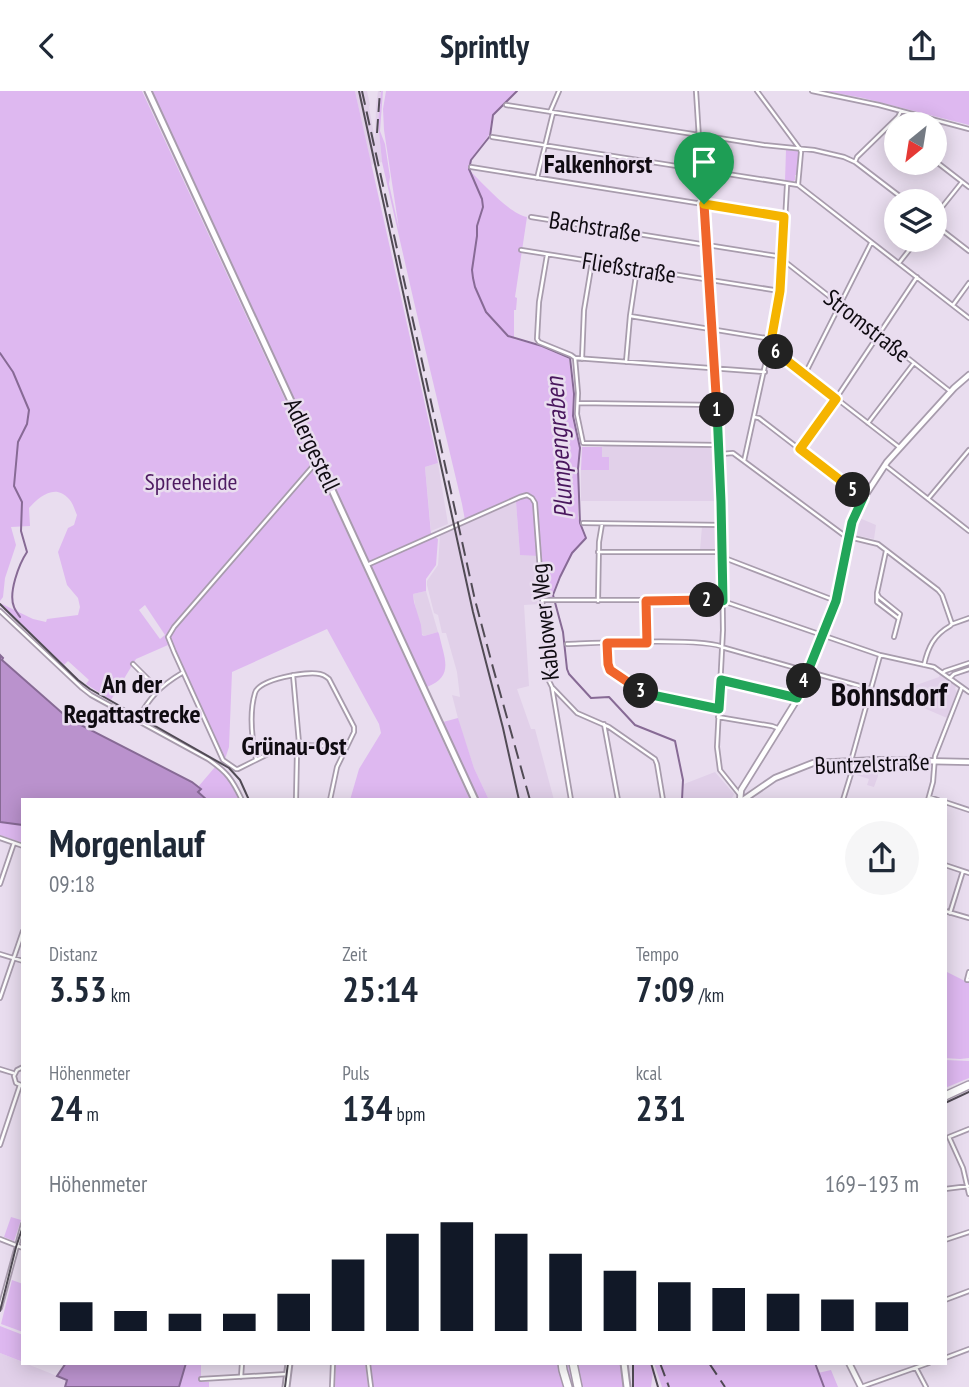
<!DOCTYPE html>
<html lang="de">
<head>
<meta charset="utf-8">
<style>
	body { margin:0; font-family:"PT Sans Narrow",sans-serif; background:#f6f6f7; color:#1f2937; height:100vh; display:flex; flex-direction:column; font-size:26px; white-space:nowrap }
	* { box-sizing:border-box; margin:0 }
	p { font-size:23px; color:#747a83 }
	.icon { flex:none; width:38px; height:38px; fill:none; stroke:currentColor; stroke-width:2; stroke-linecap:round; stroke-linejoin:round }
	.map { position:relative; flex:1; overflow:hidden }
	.side { position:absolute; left:21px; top:707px; width:926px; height:567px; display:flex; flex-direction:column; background:#fff; border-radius:0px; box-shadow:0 4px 18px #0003 }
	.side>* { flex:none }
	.needle { width:46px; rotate:210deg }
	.tools { position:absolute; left:884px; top:21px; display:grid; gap:14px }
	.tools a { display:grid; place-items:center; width:63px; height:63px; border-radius:50%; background:#fff; box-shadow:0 4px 18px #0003; font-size:35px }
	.pin { position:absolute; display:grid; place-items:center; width:60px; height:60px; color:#fff; margin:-72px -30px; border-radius:50% 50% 50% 0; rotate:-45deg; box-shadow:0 0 7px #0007 }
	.pin .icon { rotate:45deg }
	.km { position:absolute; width:35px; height:35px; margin:-18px; border-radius:50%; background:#222; color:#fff; font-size:19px; line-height:35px; text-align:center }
	.round { display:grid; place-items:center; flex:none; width:74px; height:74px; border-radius:37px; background:#f6f6f7 }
	.headline { display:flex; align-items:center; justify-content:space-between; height:119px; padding:0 28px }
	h1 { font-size:38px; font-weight:700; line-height:52px }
	.stats { display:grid; grid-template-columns:repeat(3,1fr); gap:10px; height:119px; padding:7px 28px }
	.stats div { display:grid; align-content:center }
	.stats b { font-size:35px; font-weight:700 }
	.stats small { font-size:19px; font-weight:400 }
	.stats p { font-size:19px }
	.chart { height:196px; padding:14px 28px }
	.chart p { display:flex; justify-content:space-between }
	.chart svg { width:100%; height:126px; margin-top:7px; stroke:#111827; stroke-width:6 }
	header { display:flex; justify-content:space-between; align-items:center; height:91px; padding:0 28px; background:#fff; font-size:32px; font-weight:700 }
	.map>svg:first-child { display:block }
</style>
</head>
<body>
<header><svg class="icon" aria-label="back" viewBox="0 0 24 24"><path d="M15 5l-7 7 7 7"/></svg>Sprintly<svg class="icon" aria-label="share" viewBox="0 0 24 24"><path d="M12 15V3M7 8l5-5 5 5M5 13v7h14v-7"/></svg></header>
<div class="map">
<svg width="969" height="1296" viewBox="0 0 969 1296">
	<rect width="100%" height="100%" fill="#e9ddef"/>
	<!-- built -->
	<path fill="#e1d0e9" d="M355,0H367L370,14L369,16L375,49L376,14L378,0H381L378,31L382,71L371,74Z
		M607,354L714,355L717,410H581V379H609L602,366V356Z
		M438,372L448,433L431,440L425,376Z
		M516,411L520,464H536L540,513L524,514L529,595L517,598L531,638H535L554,709H489L474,677L460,635L452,604L460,606L457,581L446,542H442L438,524L434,522L427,494V490L438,474L440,444Z
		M857,426L876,434L874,448L854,444Z
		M702,436H717V459H700Z
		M426,500L438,541L424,545L420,541L413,503Z
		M940,583L956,595L955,598L957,601L947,627L910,611L905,598L939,586Z
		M857,674H878V685L874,696L867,694L869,688L853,683Z
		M715,681L734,703L731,709H683L684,693Z
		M0,1262L67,1289L65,1296H0Z"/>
	<!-- green -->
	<path fill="#deb8f0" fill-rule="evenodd" d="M0,0H142L314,371L310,376L312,379H315L319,381L470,709H350L359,678L381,642L379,633L327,538L232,581L229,656L225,668L168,554L136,568L111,609L86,593L89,589L68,570L64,574L0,512L33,528L46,531L47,528L78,524L80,516L78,507L67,494L58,461L68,437L74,434L77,424C75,420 73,412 69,408C55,392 39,406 29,417L30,435L11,436L16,454L5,487L3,506L0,510ZM145,514L165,544L160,548L139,519Z
		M151,0H355L438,372L425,376L431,443L438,448L436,474L426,488V500L413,503L414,511L421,534L422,544L424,545L438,541L439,543C444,567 455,585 427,596Z
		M381,0H383L380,40L385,53L390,86L389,93L399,138L384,39L383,18L386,0H516L492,24L489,44L471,68L468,78C482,91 509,123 527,126L515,206L517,207L516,219H514V248L540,255L569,268L573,303L572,326L579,356L578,427L586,446C570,465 558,483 552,507H543L540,465L520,464L516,411L514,408L465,429L462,413L414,211L382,71L378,31Z
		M825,0H969V34L863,7Z
		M786,59L800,60L798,84H795V89L792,91L785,90Z
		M582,356H602V366H609V379H581Z
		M458,627L474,677L489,709H478L443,631Z
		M215,676L228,688L239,709H207L198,701L200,698L198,696Z
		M0,731L23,734V752L0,744Z
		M945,880L969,892V967L960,968L945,967Z
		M945,969L969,970V987L945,997Z
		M11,1126L21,1129L14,1150L4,1146Z
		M12,1189L23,1193V1241L1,1233Z
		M0,1235L23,1244V1271L0,1262Z
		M186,1272H201V1291H209V1296H179Z
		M336,1272H365L368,1296H335Z
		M370,1272H623L625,1296H373Z
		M634,1272H650L653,1281L651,1296H634Z
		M654,1272H814L818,1282L831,1279L838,1296H662Z"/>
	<!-- water -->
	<path fill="#ba92cd" stroke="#876a95" stroke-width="2" d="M0,564L3,567L2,569L69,628L192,691L201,698L198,701L207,709H23V734L0,731Z
		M66,1272H186L179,1296H65L67,1289L57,1285Z"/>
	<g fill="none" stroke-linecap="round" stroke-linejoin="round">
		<!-- stream -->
		<path stroke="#876a95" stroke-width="2" d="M517,0L493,24L490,45L471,69L469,78L482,108L483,116L477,135V145L472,179L473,187L475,196L486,221L508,245L542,255L570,267L574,303L573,325L580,357L578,378L580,432L586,447L572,462L560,486L553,504L563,541L567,578L569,583L591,607L609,606L635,634L675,650L683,689L682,709
			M0,262L13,281L29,319L27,333L18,351L14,395L22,411L21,440L27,461C19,473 8,502 14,516C15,519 18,523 20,526
			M815,1272L824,1296"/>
		<!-- minor casing -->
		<g stroke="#a89cad" stroke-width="6">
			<path id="minor" d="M696,0L721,394L723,539L717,656L720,679L740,704
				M757,0L800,58L801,61L798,94
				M812,0L879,14L969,38
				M506,14L764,54L814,59L844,66L855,71L906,110
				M550,21L559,0
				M890,34L896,39
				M492,46L798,94L969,227
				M934,69L969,96
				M855,71L857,66L898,26L901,20
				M471,76L784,126
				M537,87L553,22
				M531,126L783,166
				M934,126L962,91
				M934,133L969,160
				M521,159L780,200
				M547,164L539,211L537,248L539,251L571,264L575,267L765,281
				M783,169L951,301
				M899,172L917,149
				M953,214L969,192
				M630,225L772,248
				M770,256L899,356
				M575,267L578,302L577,323L583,352L718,354
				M582,268L584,219L592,171
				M626,271L630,225L637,178
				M805,283L871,152
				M578,312L717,314
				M754,326L759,327L863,407
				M868,332L914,272
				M799,358L819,333L917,186
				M721,363L733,362L845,445L878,453L938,499L942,504L952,533
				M744,370L775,229L783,168L787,94
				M320,371L314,374L174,536L168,546L174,561L223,669L236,678H238L268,663L296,657L302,654L325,655L343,661
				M886,375L969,440
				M928,408L969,359
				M583,432L722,434
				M886,460L877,502L879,506L900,523L894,546
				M598,461H721
				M722,466L836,510
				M367,474L520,406L527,404L532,407L535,412L548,588L552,596L571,709
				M877,502V511L898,527
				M543,509H720L880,564L934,576L969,601
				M598,510L599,451L602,433
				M647,510V552
				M0,520L82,597L91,604L208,668C227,681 232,688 242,709
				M607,552L608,573L610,579L633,595L652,604L718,617
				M567,553C596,552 707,546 725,557L870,598
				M133,573L158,598
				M924,574C928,556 934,544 950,535L952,533L969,527
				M943,582L945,580L969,572
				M293,584L299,652L297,660L296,709
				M950,587L954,583L969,578
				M722,589L798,607
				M553,597L577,622L609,636L655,668L657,673L663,709
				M718,626L772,635L780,638
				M137,629C150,606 160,595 182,582
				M604,633L618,709
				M256,668C252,648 249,622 255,602C259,588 306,580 320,583C325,584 325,585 329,588L354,636V641L337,676L330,709
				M851,670L880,565
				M929,706L938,709
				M843,709L855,670
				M928,709L933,691L935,665L962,596
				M945,711L969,719
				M0,747L23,755
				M945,774L969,782
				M0,793L14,752
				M945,820L969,827
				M950,822L963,780
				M0,863L23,870
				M969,881L967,889H969
				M0,907L23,840
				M23,976L17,979L14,985L16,992L23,995
				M0,978L13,982
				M969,1038L949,1046L963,1077L969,1103
				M0,1054L20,994
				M945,1098L969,1095
				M0,1148L23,1157
				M945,1149L969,1141
				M945,1209L969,1200
				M0,1217L23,1133
				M945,1267L969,1258
				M368,1272L371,1296
				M916,1277L926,1296
				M241,1286L242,1272
				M201,1288L287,1283
				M332,1296L333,1272
				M861,1296L929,1272"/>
		</g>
		<!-- tertiary casing -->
		<g stroke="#a89cad" stroke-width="8">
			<path id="tertiary" d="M740,709L741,699L798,607L836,510L852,431L857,417L887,371L954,297L969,284
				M743,709L775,687L813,672L877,669L969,671
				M849,1272L861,1296"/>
		</g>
		<!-- secondary casing -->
		<g stroke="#a89cad" stroke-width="9">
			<path id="secondary" d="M148,0L475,709
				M624,1272L627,1296
				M286,1296L289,1272"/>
		</g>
		<!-- primary casing -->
		<g stroke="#a89cad" stroke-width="10">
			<path id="primary" d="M945,1005L969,994
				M562,1272L563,1279L568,1296
				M573,1272L578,1296"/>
		</g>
		<!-- minor -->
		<use href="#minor" stroke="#fff" stroke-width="2.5"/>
		<!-- tertiary -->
		<use href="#tertiary" stroke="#fff" stroke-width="4.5"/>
		<!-- secondary -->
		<use href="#secondary" stroke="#fff" stroke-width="5"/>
		<!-- primary -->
		<use href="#primary" stroke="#fff" stroke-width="7"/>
		<!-- tram -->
		<path stroke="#514b55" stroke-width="2" d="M359,0L473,521L503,637L519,709
			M0,513L78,589L90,598L229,677L240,689L249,709
			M945,1012L969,1001
			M0,1220L16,1156L23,1135
			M633,1272V1296
			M651,1272L658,1296
			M285,1296L288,1272"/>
		<!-- rail -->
		<path stroke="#514b55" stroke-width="2" stroke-dasharray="14 7" stroke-linecap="butt" d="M362,0L475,509L492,573L530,709
			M377,42L380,0
			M660,1272L669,1296
			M709,1272L725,1296"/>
	</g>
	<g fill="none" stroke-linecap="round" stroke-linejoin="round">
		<!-- split-1 casing -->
		<g stroke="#fff" stroke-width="14">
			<path id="split-1" d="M704,113L717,319"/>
		</g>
		<!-- split-2 casing -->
		<g stroke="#fff" stroke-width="14">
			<path id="split-2" d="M707,509L723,510L721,411L717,319"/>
		</g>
		<!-- split-3 casing -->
		<g stroke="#fff" stroke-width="14">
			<path id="split-3" d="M641,600L610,579L608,573L607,552H647L646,510L707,509"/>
		</g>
		<!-- split-4 casing -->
		<g stroke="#fff" stroke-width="14">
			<path id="split-4" d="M641,600L652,604L719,618L721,589L797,607L804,590"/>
		</g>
		<!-- split-5 casing -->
		<g stroke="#fff" stroke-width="14">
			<path id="split-5" d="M804,590L836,510L852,431L863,407L853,399"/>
		</g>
		<!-- split-6 casing -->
		<g stroke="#fff" stroke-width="14">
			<path id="split-6" d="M776,261L836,308L800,358L853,399"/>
		</g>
		<!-- split-7 casing -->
		<g stroke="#fff" stroke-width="14">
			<path id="split-7" d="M704,113L784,126L780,200L770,256L776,261"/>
		</g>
		<!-- split-1 -->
		<use href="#split-1" stroke="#f0652b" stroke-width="9"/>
		<!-- split-2 -->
		<use href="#split-2" stroke="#22a559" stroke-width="9"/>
		<!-- split-3 -->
		<use href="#split-3" stroke="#f0652b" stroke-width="9"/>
		<!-- split-4 -->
		<use href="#split-4" stroke="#22a559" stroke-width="9"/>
		<!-- split-5 -->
		<use href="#split-5" stroke="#22a559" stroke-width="9"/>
		<!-- split-6 -->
		<use href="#split-6" stroke="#f5b400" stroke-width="9"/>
		<!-- split-7 -->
		<use href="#split-7" stroke="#f5b400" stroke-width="9"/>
	</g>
	<g text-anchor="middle" stroke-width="5" stroke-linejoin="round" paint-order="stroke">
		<!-- street labels -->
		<g font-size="24" fill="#0f0b11" stroke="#e9ddef">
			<text transform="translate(595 136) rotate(9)" y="8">Bachstraße</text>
			<text transform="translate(629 177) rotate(9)" y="8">Fließstraße</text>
			<text transform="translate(867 235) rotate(38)" y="8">Stromstraße</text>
			<text transform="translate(312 354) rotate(65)" y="8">Adlergestell</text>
			<text transform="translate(545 531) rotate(-96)" y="8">Kablower Weg</text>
			<text transform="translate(872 673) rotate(-2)" y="8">Buntzelstraße</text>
		</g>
		<!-- park labels -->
		<g font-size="24" fill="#4e1b62" stroke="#e9ddef">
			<text x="191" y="399">Spreeheide</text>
		</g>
		<!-- neighbourhood labels -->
		<g font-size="26" font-weight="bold" fill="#0f0b11" stroke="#e9ddef">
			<text x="598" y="82">Falkenhorst</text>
			<text x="132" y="602">An der<tspan x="132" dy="30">Regattastrecke</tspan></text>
			<text x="294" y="664">Grünau-Ost</text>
		</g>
		<!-- water labels -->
		<g font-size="26" font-style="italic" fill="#49165d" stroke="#e9ddef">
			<text transform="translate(559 357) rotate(-94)" y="9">Plumpengraben</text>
		</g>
		<!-- district labels -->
		<g font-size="32" font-weight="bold" fill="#0f0b11" stroke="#e9ddef">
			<text x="889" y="615">Bohnsdorf</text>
		</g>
	</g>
</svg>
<div class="tools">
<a><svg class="needle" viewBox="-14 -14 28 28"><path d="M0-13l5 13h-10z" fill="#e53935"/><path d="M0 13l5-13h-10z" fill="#747a83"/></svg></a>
<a><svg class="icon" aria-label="layers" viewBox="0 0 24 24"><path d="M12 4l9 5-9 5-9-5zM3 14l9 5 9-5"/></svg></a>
</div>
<div class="pin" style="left:704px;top:113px;background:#1e9e55"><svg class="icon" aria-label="arrive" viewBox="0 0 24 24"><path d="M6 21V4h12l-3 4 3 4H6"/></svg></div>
<b class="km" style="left:717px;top:319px">1</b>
<b class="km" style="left:707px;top:509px">2</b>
<b class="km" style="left:641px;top:600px">3</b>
<b class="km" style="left:804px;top:590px">4</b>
<b class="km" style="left:853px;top:399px">5</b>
<b class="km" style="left:776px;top:261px">6</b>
<section class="side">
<div class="headline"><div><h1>Morgenlauf</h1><p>09:18</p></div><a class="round"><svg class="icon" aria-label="share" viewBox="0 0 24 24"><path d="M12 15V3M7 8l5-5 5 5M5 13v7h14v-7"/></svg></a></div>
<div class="stats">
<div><p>Distanz</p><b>3.53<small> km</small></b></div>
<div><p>Zeit</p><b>25:14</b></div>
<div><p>Tempo</p><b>7:09<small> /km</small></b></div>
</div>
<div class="stats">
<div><p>Höhenmeter</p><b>24<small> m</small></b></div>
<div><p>Puls</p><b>134<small> bpm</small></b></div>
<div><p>kcal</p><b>231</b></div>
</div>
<div class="chart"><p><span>Höhenmeter</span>169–193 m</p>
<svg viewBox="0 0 160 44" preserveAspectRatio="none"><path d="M5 44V34M15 44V37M25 44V38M35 44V38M45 44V31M55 44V19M65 44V10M75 44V6M85 44V10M95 44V17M105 44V23M115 44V27M125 44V29M135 44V31M145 44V33M155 44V34"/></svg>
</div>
</section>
</div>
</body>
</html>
